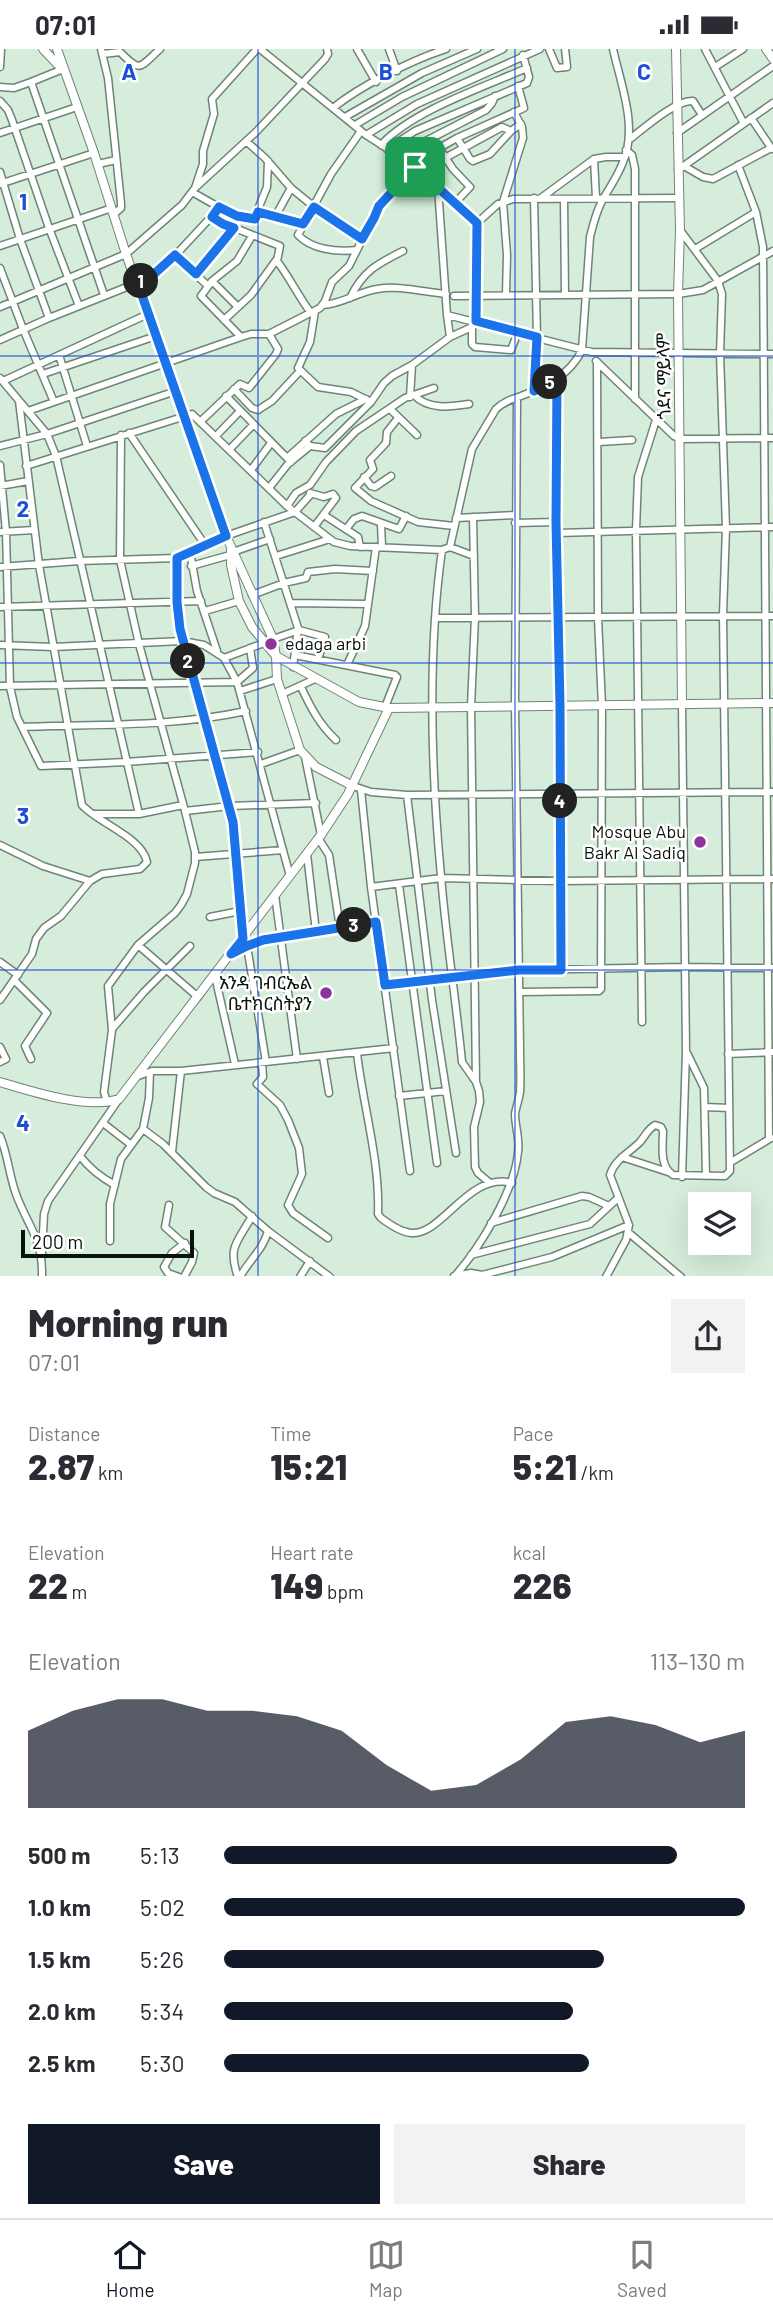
<!DOCTYPE html>
<html lang="en">
<head>
<meta charset="utf-8">
<style>
	body { margin:0; font-family:Barlow,"Noto Sans Ethiopic",sans-serif; background:#f2f2f3; color:#2b2b33; height:100vh; display:flex; flex-direction:column; font-size:26px; white-space:nowrap }
	* { box-sizing:border-box; margin:0 }
	p { font-size:23px; color:#7c7c81 }
	.icon { flex:none; width:38px; height:38px; fill:none; stroke:currentColor; stroke-width:2; stroke-linecap:round; stroke-linejoin:round }
	.map { position:relative; height:1227px; overflow:hidden }
	.sheet { display:flex; flex-direction:column; background:#fff; flex:1 }
	.sheet>* { flex:none }
	.buttons { position:absolute; left:688px; top:1143px; display:grid; gap:14px }
	.buttons a { display:grid; place-items:center; width:63px; height:63px; border-radius:0px; background:#fff; box-shadow:0 7px 28px #0002; font-size:35px }
	.scale { position:absolute; left:21px; bottom:18px; width:173px; box-sizing:border-box; padding-left:7px; border:4px solid #0a120c; border-top:0; font-size:19px; line-height:24px; white-space:nowrap; color:#0a120c; -webkit-text-stroke:5px #fff; paint-order:stroke }
	.pin { position:absolute; display:grid; place-items:center; width:60px; height:60px; color:#fff; margin:-30px; border-radius:14px; box-shadow:0 4px 10px #0006 }
	.km { position:absolute; width:35px; height:35px; margin:-18px; border-radius:50%; background:#222; color:#fff; font-size:19px; line-height:35px; text-align:center }
	.round { display:grid; place-items:center; flex:none; width:74px; height:74px; border-radius:0px; background:#f2f2f3 }
	.headline { display:flex; align-items:center; justify-content:space-between; height:119px; padding:0 28px }
	h1 { font-size:38px; font-weight:800; line-height:52px }
	.stats { display:grid; grid-template-columns:repeat(3,1fr); gap:10px; height:119px; padding:7px 28px }
	.stats div { display:grid; align-content:center }
	.stats b { font-size:35px; font-weight:800 }
	.stats small { font-size:19px; font-weight:400 }
	.stats p { font-size:19px }
	.chart { height:196px; padding:14px 28px }
	.chart p { display:flex; justify-content:space-between }
	.chart svg { width:100%; height:126px; margin-top:7px; fill:#111827; opacity:.7 }
	.cta { display:flex; gap:14px; margin-top:auto; padding:14px 28px }
	.cta a { flex:1; height:80px; border-radius:0px; background:#111827; color:#fff; font-size:28px; font-weight:800; line-height:80px; text-align:center }
	.cta a+a { background:#f2f2f3; color:#2b2b33 }
	ul { padding:0 28px; list-style:none; font-size:23px }
	li { display:grid; grid-template-columns:112px 84px 1fr; align-items:center; height:52px }
	li i { height:18px; border-radius:9px; background:#111827 }
	.status { display:flex; justify-content:space-between; align-items:center; height:49px; padding:0 35px; background:#fff; direction:ltr }
	.status svg { height:19px; fill:currentColor }
	.menu { display:flex; justify-content:space-around; align-items:center; height:98px; border-top:2px solid #e1e1e2; background:#fff; font-size:19px; color:#7c7c81 }
	.menu a { display:grid; justify-items:center; gap:4px }
	.menu .on { color:#111827 }
	.map>svg:first-child { display:block }
</style>
</head>
<body>
<div class="status"><b>07:01</b><svg viewBox="0 0 49 12"><path d="M0 12V9h3v3zM5 12V6h3v6zM10 12V3h3v9zM15 12V0h3v12zM26 1h20v11H26zM47 4h2v5h-2z"/></svg></div>
<div class="map">
<svg width="773" height="1228" viewBox="0 0 773 1228">
	<rect width="100%" height="100%" fill="#d5edda"/>
	<g fill="none" stroke-linecap="round" stroke-linejoin="round">
		<!-- minor casing -->
		<g stroke="#6f8574" stroke-width="9">
			<path id="minor" d="M101,0L108,29L121,154V159L114,165
				M260,0L366,86L416,118L473,169L477,174L476,272
				M357,0L376,33
				M389,0L397,22
				M549,0L557,19L567,18L565,0
				M705,0L743,73
				M103,5L120,3C141,24 139,19 160,0
				M0,18L1,0
				M715,18L743,0
				M63,20L31,33L104,246
				M0,38L14,39L31,33
				M0,52L8,61L12,71L49,179L79,257
				M333,59C360,37 412,11 446,0
				M345,68L422,24L477,0
				M751,69L772,100
				M355,76L402,48L503,0
				M0,84L77,58
				M677,84L773,17
				M366,86L417,55L540,0
				M457,89L470,110L473,112L490,105L511,82
				M630,90C644,79 677,50 693,52L702,66
				M246,92L265,109L291,139L324,166L350,180L362,190
				M381,96C412,62 484,38 527,19
				M439,99L453,120L470,138L455,154
				M387,100L415,82L527,34L529,28L523,6
				M626,101L632,106L635,120V350
				M401,109L418,96L486,61L492,54L495,47
				M445,109L502,78L511,82L521,75
				M594,110L596,149
				M98,115L116,111
				M411,115L457,89L524,59L518,37
				M738,116L756,163L763,198L769,1089
				M684,117L703,128L713,130L771,99
				M678,121L773,54
				M0,123L20,190L49,269
				M0,135L94,104
				M195,139L203,115V102L214,65L212,50L257,0
				M438,139L447,266L592,303L773,305
				M192,143L231,165L254,170L267,138L268,112
				M541,149L594,110L606,108H625
				M564,150L565,245
				M219,158L212,166L215,171L280,197L277,212C290,229 298,247 311,264
				M258,163L303,175
				M275,168L291,139
				M477,174L498,155L513,150L679,149
				M0,197L112,159
				M695,200L756,163
				M357,201C337,203 312,201 298,186L331,125L361,82
				M175,206L208,237
				M0,219L23,280L54,353
				M196,225L234,179
				M212,232L238,258
				M506,246L507,206L503,153L523,89L522,78L514,63
				M454,247L678,245L703,241L773,202
				M350,249C363,222 377,215 403,202
				M323,256C342,255 358,243 377,240C399,236 423,243 446,245
				M0,258L126,205L182,156L195,139L256,83L325,10L328,5L327,0
				M315,262L310,293L298,319L318,338L351,343L371,353
				M447,266L450,288
				M224,271L251,246L277,210
				M472,276V295L475,298L511,301L518,283
				M241,288L201,247L212,232L237,212L252,187
				M0,291L49,269L147,230L170,212L212,167
				M59,306L87,397
				M596,312L674,387L681,390L773,389
				M43,325L156,287
				M0,329L47,385L56,407L139,765
				M557,329L556,473L560,657L561,921
				M3,332L148,265
				M234,340L252,359L258,361L272,352L300,322
				M534,342L537,288L534,149
				M414,346C428,361 450,358 469,355
				M226,347L291,413
				M410,348L412,316
				M390,360L417,386
				M28,362L241,288L251,285H269L320,259L325,252L332,233L349,217L379,157L416,118
				M398,369L387,383L386,394L370,411L373,420L355,439L371,452L418,473L454,477
				M200,373L240,335L249,339L276,305L278,300L269,285
				M129,384L205,496
				M216,387L240,362
				M305,392L310,397L325,399L371,353L384,334L392,327L412,316L450,288L472,278
				M599,393L632,391
				M0,397L47,385L176,342
				M230,400L253,376
				M287,409L336,365L366,350
				M0,416L6,483L10,638L17,668L41,717L126,713L258,703
				M26,417L192,365L287,457L334,493L350,497L442,501L450,498L474,507
				M251,421L271,394
				M364,428L371,437L375,438L391,427
				M0,437L28,432
				M269,439L288,415L310,397
				M310,444L324,448L333,445L336,449L314,478
				M287,457L296,444L310,436L326,413L356,382L405,349L434,339
				M324,466L358,488L360,498
				M473,468L475,568L471,657L476,1033
				M456,469L515,466
				M264,473L298,579L293,618
				M515,474L556,473
				M381,475L382,498
				M346,480L354,470L362,467L399,480L406,467
				M0,483L34,481
				M557,484L773,478
				M450,498L472,400L496,360C503,353 512,350 521,347C546,338 570,326 582,301L590,188C593,176 596,163 602,152C609,139 618,127 623,113C638,78 621,36 613,0
				M442,501C427,608 431,720 441,827C446,889 456,951 462,1013L476,1033L479,1042L480,1053L474,1078L475,1118L478,1124L490,1134
				M190,503L197,542L217,602
				M233,503L270,490
				M276,507L330,490
				M177,509V553L180,580L233,773L243,888
				M191,517L230,506
				M0,518L79,512L177,509L226,487L295,463L311,445
				M252,546L284,534L306,529L308,523L335,520L373,522
				M291,554L368,555
				M0,558L201,552
				M205,562L239,552
				M435,569L773,567
				M273,590L299,581L325,588L318,610
				M264,594L224,609L237,633L290,827
				M0,596L53,598L182,592L204,596L224,609
				M295,606L395,626L397,628L385,658
				M347,616L365,577L376,498
				M0,637L237,633L253,619L250,599
				M301,638C311,659 319,675 336,691
				M240,642L277,630
				M282,645L315,630
				M23,678C98,675 173,678 246,662
				M305,708L321,786
				M261,715L300,701
				M353,737L371,743L407,746L773,743
				M361,741L371,838L410,1122
				M407,746L432,951L456,1104
				M185,762L230,757L316,754
				M95,765H139L183,756
				M318,789L329,806L340,879
				M0,796L43,817L90,832
				M307,805L316,883
				M195,808L283,801
				M399,836L437,1114
				M371,838L441,829L561,832L773,830
				M275,846L297,1010
				M210,868L240,862
				M138,896L198,948
				M247,897L266,1013
				M233,905L263,891L376,873
				M0,913L18,926
				M215,927L235,1015
				M14,931L47,964L25,997L31,1010
				M385,936L519,921L685,918L773,919
				M520,943L599,942L601,940L602,657L598,569L597,314
				M0,951L32,905L36,890L44,879L61,867L90,832L102,825L140,820L147,813C142,788 98,774 82,756L39,516L19,352
				M642,973L636,481L638,428L656,371
				M112,980L144,943L190,897
				M0,998L6,1010L0,1013
				M357,1004C363,1057 380,1111 378,1165L381,1169C389,1175 401,1183 411,1184C442,1187 469,1122 512,1134
				M687,1004L704,1039L706,1127
				M728,1005L773,1003
				M323,1008L329,1044
				M262,1013L263,1028L257,1035L280,1056L288,1071L299,1099L302,1125L288,1156L293,1164L328,1189
				M138,1027L152,1022H181L394,999
				M399,1047L446,1042
				M107,1053L104,1043L112,981L108,937L138,896L175,864L181,856L187,845L195,814V803L185,762L139,595L120,511L121,386
				M705,1058L729,1059
				M103,1074L130,1095
				M143,1080L163,1095L206,1138L214,1144L235,1153L268,1182L330,1228
				M0,1087C8,1106 9,1126 16,1145C28,1178 43,1189 42,1228
				M172,1103L181,1022
				M80,1107C90,1120 100,1128 115,1136
				M622,1108L668,1123
				M731,1113L771,1089
				M682,1128L686,1002L682,655
				M169,1156L165,1178L194,1204L192,1213L184,1228
				M491,1174L582,1147L589,1148L609,1157
				M629,1184L681,1228
				M110,1192V1155L121,1110L143,1080L149,1049L150,1023
				M42,1205L44,1165L48,1152L119,1050
				M471,1206L590,1175L618,1149
				M454,1227L471,1224L482,1226L552,1208L629,1176
				M179,1228L168,1224L164,1218L172,1204L185,1194
				M238,1228C227,1197 238,1193 252,1167
				M240,1228C249,1211 263,1201 268,1182
				M300,1228L310,1212
				M454,1228C480,1199 515,1141 518,1103C520,1090 515,1077 515,1065C516,1058 519,1051 520,1043C521,1029 520,1014 520,1000L515,656L517,349
				M606,1228L626,1191L629,1176L610,1126C615,1110 629,1104 640,1093C645,1087 648,1080 655,1076L661,1078L663,1082C663,1097 659,1117 673,1126L725,1127L730,1122L723,566L726,479L720,305L722,245L718,232L680,181"/>
		</g>
		<!-- tertiary casing -->
		<g stroke="#6f8574" stroke-width="10">
			<path id="tertiary" d="M43,0L63,21
				M57,0L94,104L126,205L226,487L273,590L276,607L359,653L389,659L773,654
				M676,0L680,181L678,245L682,655
				M766,0L773,10
				M231,501V516L239,552L252,578L276,607L277,630L300,701L316,718L353,737
				M0,1033C30,1042 88,1061 119,1050L321,786L348,745L389,659"/>
		</g>
		<!-- minor -->
		<use href="#minor" stroke="#fff" stroke-width="6"/>
		<!-- tertiary -->
		<use href="#tertiary" stroke="#fff" stroke-width="8"/>
	</g>
	<g fill="none" stroke-linecap="round" stroke-linejoin="round">
		<!-- route casing -->
		<g stroke="#fff" stroke-width="14">
			<path id="route" d="M415,118L477,174L476,272L537,288L534,342L557,329L556,473L560,657L561,921H519L385,936L376,873L263,891L247,897L231,905L243,890L233,773L180,580L177,553V509L226,487L137,232L153,226L175,206L196,225L234,179L223,175L212,168L219,158L237,167L255,170L258,163L303,175L314,158L362,190L374,169L379,157Z"/>
		</g>
		<!-- route -->
		<use href="#route" stroke="#1a73e8" stroke-width="9"/>
	</g>
	<!-- grid -->
	<path fill="none" stroke="#1d4ed8" stroke-width="2" stroke-opacity="0.55" d="M258,0V1228M515,0V1228M0,307H773M0,614H773M0,921H773"/>
	<!-- markers -->
	<g fill="#8c339f" stroke="#fff" stroke-width="2.5">
		<circle cx="271" cy="595" r="7"/>
		<circle cx="700" cy="793" r="7"/>
		<circle cx="326" cy="944" r="7"/>
	</g>
	<g text-anchor="middle" stroke-width="5" stroke-linejoin="round" paint-order="stroke">
		<!-- street labels -->
		<g font-size="18" fill="#0a120c" stroke="#fff">
			<text transform="translate(664 327) rotate(-91)" y="6">ጎደና ማይላም</text>
		</g>
		<!-- poi labels -->
		<g font-size="18" fill="#0a120c" stroke="#fff" text-anchor="end">
			<text x="285" y="601" text-anchor="start">edaga arbi</text>
			<text x="686" y="789">Mosque Abu<tspan x="686" dy="21">Bakr Al Sadiq</tspan></text>
			<text x="312" y="940">አንዳ ገብርኤል<tspan x="312" dy="21">ቤተክርስትያን</tspan></text>
		</g>
	</g>
	<g font-size="23" text-anchor="middle" font-weight="bold" fill="#1d4ed8" stroke="#fff" stroke-width="5" stroke-linejoin="round" paint-order="stroke">
		<text x="129" y="31">A</text>
		<text x="386" y="31">B</text>
		<text x="644" y="31">C</text>
		<text x="23" y="161">1</text>
		<text x="23" y="468">2</text>
		<text x="23" y="775">3</text>
		<text x="23" y="1082">4</text>
	</g>
</svg>
<div class="buttons">
<a><svg class="icon" aria-label="layers" viewBox="0 0 24 24"><path d="M12 4l9 5-9 5-9-5zM3 14l9 5 9-5"/></svg></a>
</div>
<div class="scale">200 m</div>
<div class="pin" style="left:415px;top:118px;background:#1e9e55"><svg class="icon" aria-label="arrive" viewBox="0 0 24 24"><path d="M6 21V4h12l-3 4 3 4H6"/></svg></div>
<b class="km" style="left:141px;top:232px">1</b>
<b class="km" style="left:188px;top:612px">2</b>
<b class="km" style="left:354px;top:876px">3</b>
<b class="km" style="left:560px;top:752px">4</b>
<b class="km" style="left:550px;top:333px">5</b>
</div>
<section class="sheet">
<div class="headline"><div><h1>Morning run</h1><p>07:01</p></div><a class="round"><svg class="icon" aria-label="share" viewBox="0 0 24 24"><path d="M12 15V3M7 8l5-5 5 5M5 13v7h14v-7"/></svg></a></div>
<div class="stats">
<div><p>Distance</p><b>2.87<small> km</small></b></div>
<div><p>Time</p><b>15:21</b></div>
<div><p>Pace</p><b>5:21<small> /km</small></b></div>
</div>
<div class="stats">
<div><p>Elevation</p><b>22<small> m</small></b></div>
<div><p>Heart rate</p><b>149<small> bpm</small></b></div>
<div><p>kcal</p><b>226</b></div>
</div>
<div class="chart"><p><span>Elevation</span>113–130 m</p>
<svg viewBox="0 0 160 44" preserveAspectRatio="none"><path d="M0 44V17L10 10L20 6L30 6L40 10L50 10L60 12L70 17L80 29L90 38L100 36L110 27L120 14L130 12L140 15L150 21L160 17V44z"/></svg>
</div>
<ul>
<li><b>500 m</b>5:13<i style="width:87%"></i></li>
<li><b>1.0 km</b>5:02<i style="width:100%"></i></li>
<li><b>1.5 km</b>5:26<i style="width:73%"></i></li>
<li><b>2.0 km</b>5:34<i style="width:67%"></i></li>
<li><b>2.5 km</b>5:30<i style="width:70%"></i></li>
</ul>
<div class="cta"><a>Save</a><a>Share</a></div>
</section>
<nav class="menu">
<a class="on"><svg class="icon" aria-label="home" viewBox="0 0 24 24"><path d="M3 11l9-7 9 7M6 9v11h12V9"/></svg>Home</a>
<a><svg class="icon" aria-label="map" viewBox="0 0 24 24"><path d="M3 6l6-2 6 2 6-2v14l-6 2-6-2-6 2zM9 4v14M15 6v14"/></svg>Map</a>
<a><svg class="icon" aria-label="saved" viewBox="0 0 24 24"><path d="M7 4h10v16l-5-4-5 4z"/></svg>Saved</a>
</nav>
</body>
</html>
